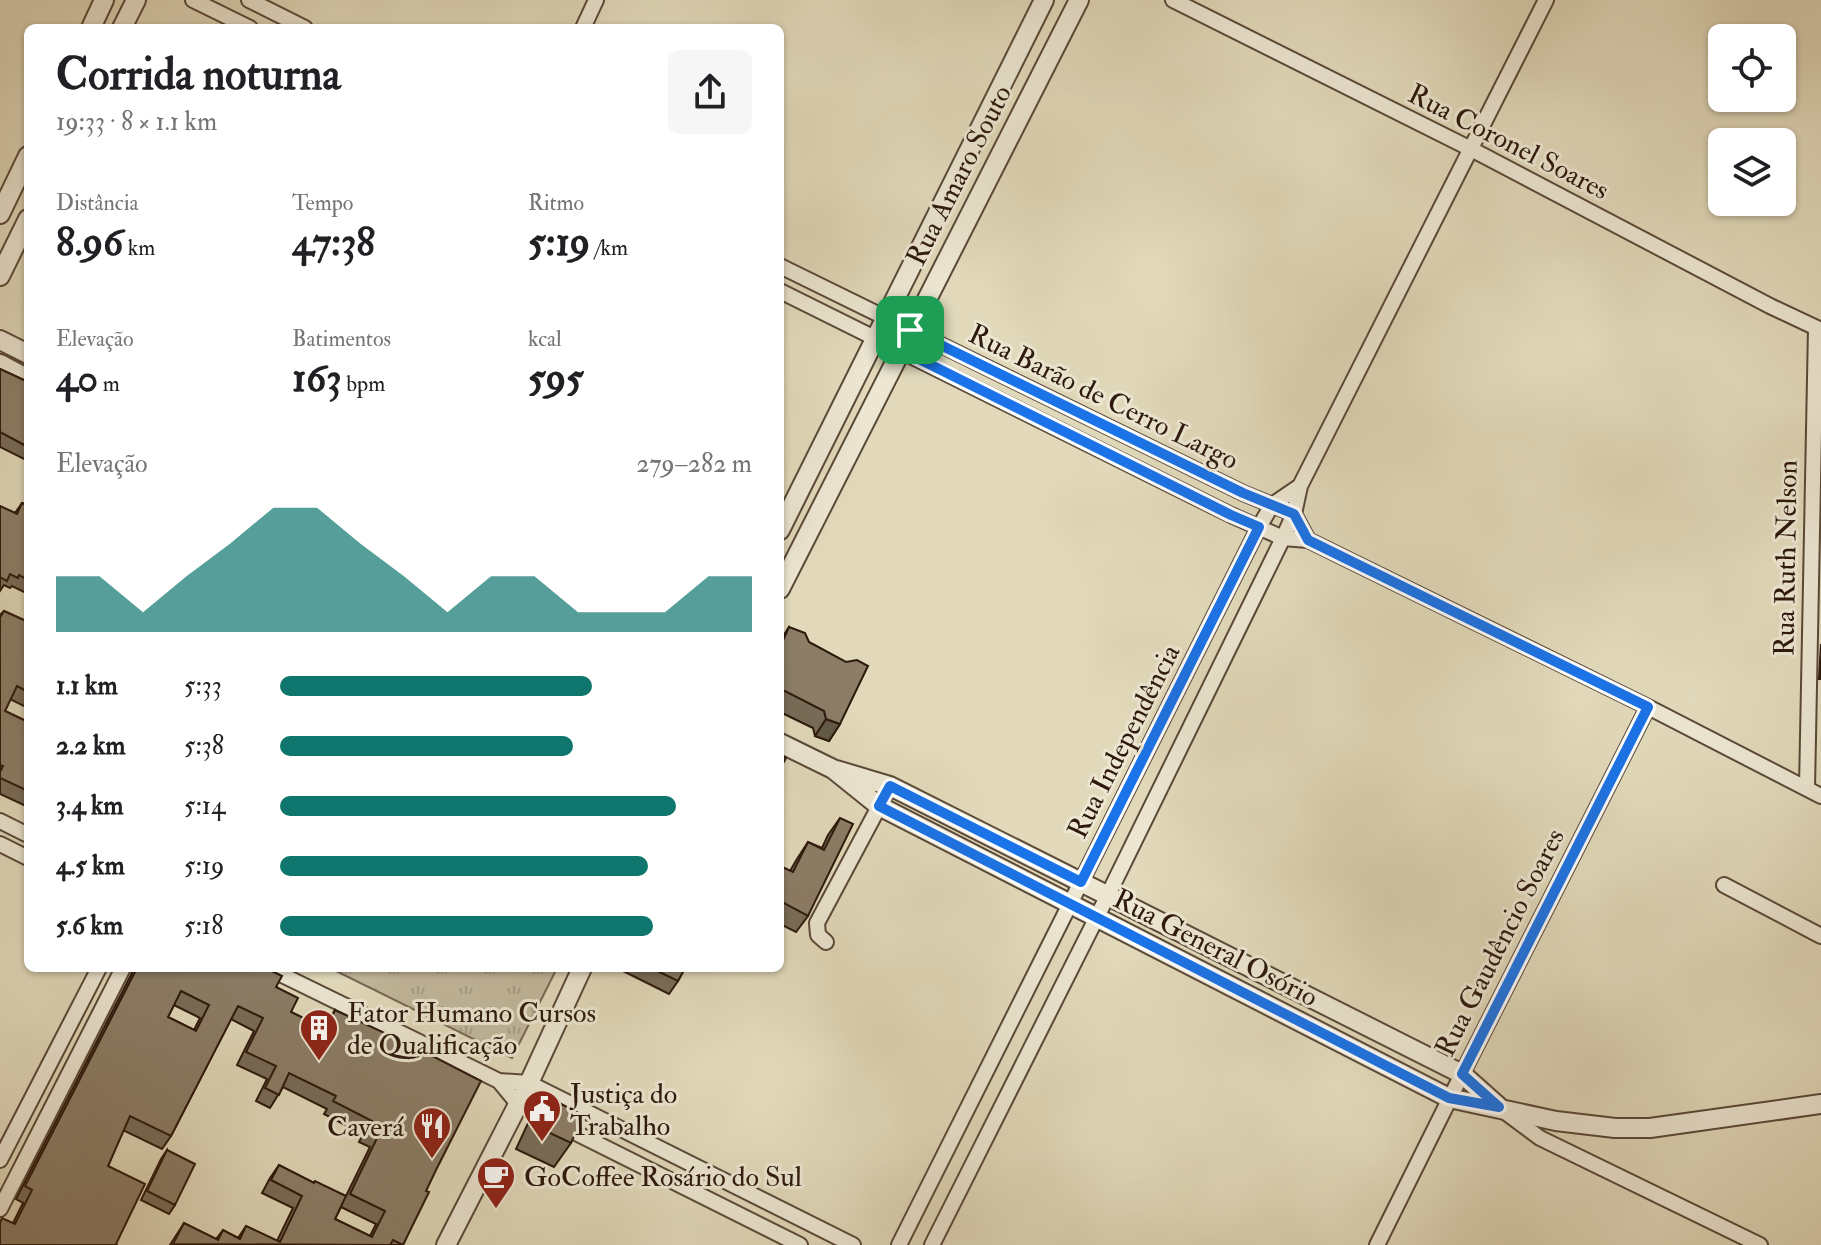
<!DOCTYPE html>
<html lang="pt">
<head>
<meta charset="utf-8">
<style>
	body { margin:0; font-family:"IM FELL Double Pica",serif; background:#f6f6f6; color:#202124; height:100vh; display:flex; flex-direction:column; font-size:30px; white-space:nowrap }
	* { box-sizing:border-box; margin:0 }
	p { font-size:26px; color:#757577 }
	.icon { flex:none; width:44px; height:44px; fill:none; stroke:currentColor; stroke-width:2; stroke-linecap:round; stroke-linejoin:round }
	.map { position:relative; flex:1; overflow:hidden }
	.drawer { position:absolute; left:24px; top:24px; width:760px; height:948px; display:flex; flex-direction:column; background:#fff; border-radius:12px; box-shadow:0 2px 6px #0004 }
	.drawer>* { flex:none }
	.buttons { position:absolute; left:1708px; top:24px; display:grid; gap:16px }
	.buttons a { display:grid; place-items:center; width:88px; height:88px; border-radius:12px; background:#fff; box-shadow:0 2px 6px #0004; font-size:40px }
	.pin { position:absolute; display:grid; place-items:center; width:68px; height:68px; color:#fff; margin:-34px; border-radius:16px; box-shadow:0 4px 12px #0006 }
	.round { display:grid; place-items:center; flex:none; width:84px; height:84px; border-radius:12px; background:#f6f6f6 }
	.head { display:flex; align-items:center; justify-content:space-between; height:136px; padding:0 32px }
	h1 { font-size:44px; font-weight:800; line-height:60px }
	.metrics { display:grid; grid-template-columns:repeat(3,1fr); gap:12px; height:136px; padding:8px 32px }
	.metrics div { display:grid; align-content:center }
	.metrics b { font-size:40px; font-weight:800 }
	.metrics small { font-size:22px; font-weight:400 }
	.metrics p { font-size:22px }
	.chart { height:224px; padding:16px 32px }
	.chart p { display:flex; justify-content:space-between }
	.chart svg { width:100%; height:144px; margin-top:8px; fill:#0f766e; opacity:.7 }
	ul { padding:0 32px; list-style:none; font-size:26px }
	li { display:grid; grid-template-columns:128px 96px 1fr; align-items:center; height:60px }
	li i { height:20px; border-radius:10px; background:#0f766e }
	.map>svg:first-child { display:block }
</style>
</head>
<body>
<div class="map">
<svg width="1821" height="1245" viewBox="0 0 1821 1245">
	<defs>
		<pattern id="park-tufts" width="24" height="20" patternUnits="userSpaceOnUse" patternTransform="scale(2)"><rect width="24" height="20" fill="#c2b89c"/><path d="M3 7l-1-3M5 7V3M7 7l1-3M15 17l-1-3M17 17v-4M19 17l1-3" fill="none" stroke="#a79e85"/></pattern>
	</defs>
	<rect width="100%" height="100%" fill="#e1d9ba"/>
	<filter id="stains"><feTurbulence type="fractalNoise" baseFrequency=".0025" numOctaves="4"/><feColorMatrix values="0 0 0 0 .2 0 0 0 0 .09 0 0 0 0 .02 0 0 0 .5 -.17"/></filter>
	<radialGradient id="worn" r=".72"><stop offset=".6" stop-color="#630" stop-opacity="0"/><stop offset="1" stop-color="#630" stop-opacity=".3"/></radialGradient>
	<!-- park -->
	<path fill="url(#park-tufts)" stroke="#786854" stroke-width="2" d="M330,968H557L512,1058Z"/>
	<g fill="none" stroke-linecap="round" stroke-linejoin="round">
		<!-- minor casing -->
		<g stroke="#5a4938" stroke-width="18">
			<path id="minor" d="M193,0L250,28
				M249,0L305,28
				M1173,0L1471,149L1770,306L1821,330
				M583,28L596,0
				M780,266L1243,493L1294,514L1308,540
				M780,291L1231,515L1283,538L1308,540L1648,707L1821,796
				M1807,788L1816,328
				M0,821L28,835
				M0,844L28,858
				M1724,885L1821,936
				M826,942L818,935L817,923L890,786
				M268,968L499,1081L529,1083L853,1245
				M499,1081L518,1104L800,1245
				M1505,1112L1540,1138L1760,1245
				M0,1160L99,968
				M0,1209L123,968
				M899,1245L1259,527L1272,505L1300,486
				M932,1245L1108,895L1283,538L1294,514L1300,486L1546,0
				M1377,1245L1462,1074L1648,707"/>
		</g>
		<!-- tertiary casing -->
		<g stroke="#5a4938" stroke-width="22">
			<path id="tertiary" d="M91,28L104,0
				M122,28L136,0
				M0,214L28,156
				M0,276L28,219
				M0,340L28,354
				M0,364L28,379
				M780,530L1044,0
				M780,589L1079,0
				M780,743L833,769L890,786L1462,1074L1499,1107
				M833,769L879,806L1449,1098L1556,1121L1615,1128H1650L1821,1104
				M446,1245L529,1083L582,968"/>
		</g>
		<!-- minor -->
		<use href="#minor" stroke="#ece6d2" stroke-width="14"/>
		<!-- tertiary -->
		<use href="#tertiary" stroke="#ece6d2" stroke-width="18"/>
	</g>
	<!-- wall -->
	<path fill="#786c58" stroke="#2d190c" stroke-width="2" fill-rule="evenodd" d="M0,369L28,382V461L0,447Z
		M22,503L28,506V594L12,586L10,588L4,585L0,591V506L15,513Z
		M4,611L28,622V708L10,699L5,711L28,722V807L0,794V615Z
		M789,627L840,724L829,741L815,736L813,728L780,712V641Z
		M1821,644V679H1819Z
		M840,818L808,916L796,932L780,924V866L790,871L797,859L808,842L822,848L828,835Z
		M132,968H266L291,1012L324,1028L335,1010L426,1191L403,1245H170L184,1223L216,1239L223,1230L238,1238L246,1226L277,1241L293,1208L262,1193L270,1178L279,1165L314,1183L346,1196L370,1147L359,1142L363,1134L324,1114L327,1109L283,1087L270,1108L256,1101L267,1079L237,1065L254,1031L231,1019L171,1136L162,1149L123,1130L108,1166L116,1244L13,1223L23,1203L16,1199L132,973ZM174,1005L200,1018L194,1030L168,1017ZM341,1207L376,1224L370,1236L335,1219Z
		M617,968H685L678,981L669,994Z
		M546,1096L571,1143L554,1167L516,1149L529,1121Z
		M167,1150L175,1205L169,1214L141,1200L161,1159Z"/>
	<!-- shaded-wall -->
	<path fill="#615847" stroke="#2d190c" stroke-width="2" d="M826,719L840,724L829,741L815,736Z"/>
	<!-- building -->
	<path fill="#8b7d66" stroke="#2d190c" stroke-width="2" fill-rule="evenodd" d="M0,369L28,382V447L0,432Z
		M22,503L28,506V580L19,575L18,578L10,574L7,581L0,577V506L17,514Z
		M4,611L28,622V692L17,686L5,711L28,722V791L0,778V772L3,766L0,765V615L1,616Z
		M789,627L805,633L809,642L846,662L857,660L868,666L840,724L826,719L824,711L785,691L780,692V647Z
		M780,755L786,758L780,769Z
		M840,818L853,824L808,916L780,901V866L793,872L808,842L824,850Z
		M137,968H266L282,976L276,987L298,998L291,1012L326,1029L335,1010L417,1048L481,1081L436,1170L426,1191L429,1192L403,1245L393,1240L390,1245L173,1244L184,1223L218,1240L223,1230L240,1239L246,1226L280,1242L302,1196L271,1180L279,1165L314,1183L315,1181L346,1196L335,1219L372,1237L385,1211L350,1194L379,1134L368,1129L372,1121L333,1101L336,1096L289,1073L279,1095L265,1088L276,1066L246,1052L263,1018L238,1006L171,1136L130,1116L108,1166L145,1184L116,1244L117,1245H0V1223L2,1218L15,1224L32,1190L25,1186ZM181,991L209,1005L196,1031L168,1017Z
		M651,968H685L678,981Z
		M546,1096L584,1116L571,1143L533,1125Z
		M167,1150L195,1164L175,1205L147,1191Z"/>
	<g fill="none" stroke-linecap="round" stroke-linejoin="round">
		<!-- route casing -->
		<g stroke="#fff" stroke-width="16">
			<path id="route" d="M910,330L1243,493L1294,514L1308,540L1648,707L1462,1074L1499,1107L1449,1098L879,806L890,786L1081,882L1259,527L1231,515L901,350Z"/>
		</g>
		<!-- route -->
		<use href="#route" stroke="#1a73e8" stroke-width="10"/>
	</g>
	<!-- icons -->
	<defs>
		<g id="building-pin" transform="scale(2)"><path d="M0 17L-7.5 6A9.5 9.5 0 1 1 7.5 6Z" fill="#8f2418" stroke="#ece6d2"/><path d="M-4-6H4V6H1V3H-1V6H-4ZM-2.5-4.3h1.7v1.8h-1.7ZM.8-4.3h1.7v1.8H.8ZM-2.5-1h1.7V.8h-1.7ZM.8-1h1.7V.8H.8Z" fill="#fff"/></g>
		<g id="civic-pin" transform="scale(2)"><path d="M0 17L-7.5 6A9.5 9.5 0 1 1 7.5 6Z" fill="#8f2418" stroke="#ece6d2"/><path d="M-.6-6.5H3V-4.5H.6V-3L4-1V1h2V6H-6V1h2V-1L-.6-3ZM-1.2 2.5V6h2.4V2.5Z" fill="#fff"/></g>
		<g id="restaurant-pin" transform="scale(2)"><path d="M0 17L-7.5 6A9.5 9.5 0 1 1 7.5 6Z" fill="#8f2418" stroke="#ece6d2"/><path d="M-5-6h1v4h1v-4h1v4h1v-4h1v5L-1.5 .5V6h-2V.5L-5-1ZM5-6V6H3V1.5H1.5Q1.5-4 5-6Z" fill="#fff"/></g>
		<g id="cafe-pin" transform="scale(2)"><path d="M0 17L-7.5 6A9.5 9.5 0 1 1 7.5 6Z" fill="#8f2418" stroke="#ece6d2"/><path d="M-5.5-4.5H6V0H3Q3 3.5 0 3.5H-2.5Q-5.5 3.5-5.5 0ZM3-3.2v2h1.7v-2ZM-6 4.5H4V6H-6Z" fill="#fff"/></g>
	</defs>
	<g fill-rule="evenodd">
		<use href="#building-pin" x="319" y="1028"/>
		<use href="#civic-pin" x="542" y="1109"/>
		<use href="#restaurant-pin" x="432" y="1126"/>
		<use href="#cafe-pin" x="496" y="1176"/>
	</g>
	<g text-anchor="middle" stroke-width="6" stroke-linejoin="round" paint-order="stroke">
		<!-- street labels -->
		<g font-size="28" fill="#2d190c" stroke="#ece6d2">
			<text transform="translate(1509 141) rotate(27)" y="10">Rua Coronel Soares</text>
			<text transform="translate(958 175) rotate(-63)" y="10">Rua Amaro Souto</text>
			<text transform="translate(1104 396) rotate(26)" y="10">Rua Barão de Cerro Largo</text>
			<text transform="translate(1785 558) rotate(-89)" y="10">Rua Ruth Nelson</text>
			<text transform="translate(1123 741) rotate(-63)" y="10">Rua Independência</text>
			<text transform="translate(1499 942) rotate(-63)" y="10">Rua Gaudêncio Soares</text>
			<text transform="translate(1216 947) rotate(27)" y="10">Rua General Osório</text>
		</g>
		<!-- poi labels -->
		<g font-size="28" fill="#2d190c" stroke="#ece6d2" text-anchor="start">
			<text x="347" y="1022">Fator Humano Cursos<tspan x="347" dy="32">de Qualificação</tspan></text>
			<text x="570" y="1103">Justiça do<tspan x="570" dy="32">Trabalho</tspan></text>
			<text x="404" y="1136" text-anchor="end">Caverá</text>
			<text x="524" y="1186">GoCoffee Rosário do Sul</text>
		</g>
	</g>
	<rect width="100%" height="100%" filter="url(#stains)"/>
	<rect width="100%" height="100%" fill="url(#worn)"/>
</svg>
<div class="buttons">
<a><svg class="icon" aria-label="locate" viewBox="0 0 24 24"><circle cx="12" cy="12" r="6"/><path d="M12 2v4M12 18v4M2 12h4M18 12h4"/></svg></a>
<a><svg class="icon" aria-label="layers" viewBox="0 0 24 24"><path d="M12 4l9 5-9 5-9-5zM3 14l9 5 9-5"/></svg></a>
</div>
<div class="pin" style="left:910px;top:330px;background:#1e9e55"><svg class="icon" aria-label="arrive" viewBox="0 0 24 24"><path d="M6 21V4h12l-3 4 3 4H6"/></svg></div>
<section class="drawer">
<div class="head"><div><h1>Corrida noturna</h1><p>19:33 · 8 × 1.1 km</p></div><a class="round"><svg class="icon" aria-label="share" viewBox="0 0 24 24"><path d="M12 15V3M7 8l5-5 5 5M5 13v7h14v-7"/></svg></a></div>
<div class="metrics">
<div><p>Distância</p><b>8.96<small> km</small></b></div>
<div><p>Tempo</p><b>47:38</b></div>
<div><p>Ritmo</p><b>5:19<small> /km</small></b></div>
</div>
<div class="metrics">
<div><p>Elevação</p><b>40<small> m</small></b></div>
<div><p>Batimentos</p><b>163<small> bpm</small></b></div>
<div><p>kcal</p><b>595</b></div>
</div>
<div class="chart"><p><span>Elevação</span>279–282 m</p>
<svg viewBox="0 0 160 44" preserveAspectRatio="none"><path d="M0 44V27L10 27L20 38L30 27L40 17L50 6L60 6L70 17L80 27L90 38L100 27L110 27L120 38L130 38L140 38L150 27L160 27V44z"/></svg>
</div>
<ul>
<li><b>1.1 km</b>5:33<i style="width:66%"></i></li>
<li><b>2.2 km</b>5:38<i style="width:62%"></i></li>
<li><b>3.4 km</b>5:14<i style="width:84%"></i></li>
<li><b>4.5 km</b>5:19<i style="width:78%"></i></li>
<li><b>5.6 km</b>5:18<i style="width:79%"></i></li>
</ul>
</section>
</div>
</body>
</html>
